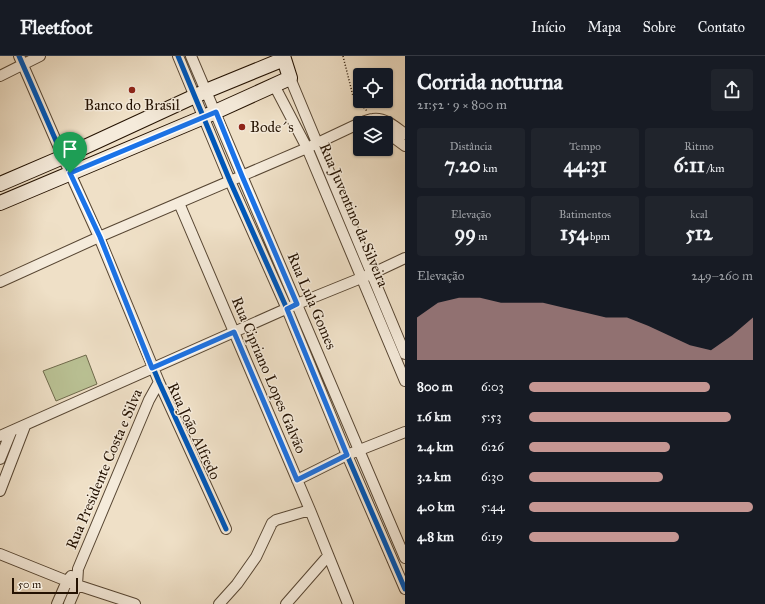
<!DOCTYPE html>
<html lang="pt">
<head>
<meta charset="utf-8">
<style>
	body { margin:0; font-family:"IM FELL Great Primer",serif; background:#20242c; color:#f1f3f6; height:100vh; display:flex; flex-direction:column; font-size:15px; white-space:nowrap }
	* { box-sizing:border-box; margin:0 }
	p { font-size:13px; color:#9ea1a6 }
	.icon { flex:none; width:22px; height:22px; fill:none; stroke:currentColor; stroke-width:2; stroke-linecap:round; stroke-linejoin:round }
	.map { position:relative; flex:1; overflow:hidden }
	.panel { display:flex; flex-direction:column; background:#171b24; width:360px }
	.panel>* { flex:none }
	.fabs { position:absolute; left:353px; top:12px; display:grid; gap:8px }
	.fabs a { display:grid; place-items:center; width:40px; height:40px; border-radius:4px; background:#171b24; box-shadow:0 1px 3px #0004; font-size:20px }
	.scale { position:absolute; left:12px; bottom:10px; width:66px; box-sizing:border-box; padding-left:4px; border:2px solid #241202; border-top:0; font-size:11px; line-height:14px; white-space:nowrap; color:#241202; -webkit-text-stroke:3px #f5ebdb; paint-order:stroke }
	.pin { position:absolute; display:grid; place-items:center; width:34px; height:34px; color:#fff; margin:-41px -17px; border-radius:50% 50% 50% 0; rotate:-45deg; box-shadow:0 0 4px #0007 }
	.pin .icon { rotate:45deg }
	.round { display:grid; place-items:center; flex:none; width:42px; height:42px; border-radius:4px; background:#20242c }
	.overview { display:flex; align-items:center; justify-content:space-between; height:68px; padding:0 12px }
	h1 { font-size:22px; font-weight:700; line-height:30px }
	.figures { display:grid; grid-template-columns:repeat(3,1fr); gap:6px; height:68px; padding:4px 12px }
	.figures div { display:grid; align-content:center; border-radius:4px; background:#20242c; text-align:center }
	.figures b { font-size:20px; font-weight:700 }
	.figures small { font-size:11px; font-weight:400 }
	.figures p { font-size:11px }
	.chart { height:112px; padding:8px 12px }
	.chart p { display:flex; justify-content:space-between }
	.chart svg { width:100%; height:72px; margin-top:4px; fill:#c59692; opacity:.7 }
	ul { padding:0 12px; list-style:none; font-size:13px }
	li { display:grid; grid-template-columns:64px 48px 1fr; align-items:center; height:30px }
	li i { height:10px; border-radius:5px; background:#c59692 }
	header { display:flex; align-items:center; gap:24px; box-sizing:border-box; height:56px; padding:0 20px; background:#171b24; border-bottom:1px solid #363941 }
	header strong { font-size:19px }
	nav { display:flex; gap:22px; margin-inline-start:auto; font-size:14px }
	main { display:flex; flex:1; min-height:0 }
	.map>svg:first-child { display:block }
</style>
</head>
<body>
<header>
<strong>Fleetfoot</strong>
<nav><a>Início</a><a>Mapa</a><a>Sobre</a><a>Contato</a></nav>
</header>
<main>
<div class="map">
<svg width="405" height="548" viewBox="0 0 405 548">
	<rect width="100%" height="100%" fill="#efe0c7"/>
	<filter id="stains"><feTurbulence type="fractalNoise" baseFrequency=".005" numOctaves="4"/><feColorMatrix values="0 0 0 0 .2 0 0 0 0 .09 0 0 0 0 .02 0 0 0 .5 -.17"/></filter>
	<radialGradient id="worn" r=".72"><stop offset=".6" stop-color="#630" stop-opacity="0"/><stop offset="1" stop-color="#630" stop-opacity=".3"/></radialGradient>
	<!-- green -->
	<path fill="#bac295" stroke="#6f6a4c" d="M86,299L97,328L56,345L43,315Z"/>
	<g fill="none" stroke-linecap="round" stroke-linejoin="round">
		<!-- street casing -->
		<g stroke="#574633" stroke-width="12">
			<path id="street" d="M19,0L70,117L99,181L159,326L226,473
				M178,0L230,125L287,253L347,399L405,533
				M191,0L405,502
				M0,20L40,0
				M290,22L405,298
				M274,29L307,92L405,325
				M361,67C365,65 369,63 373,63C385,61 397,72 405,78
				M386,76L405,90
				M179,147L310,454L348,548
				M0,226L99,181L307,92L360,67
				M0,380L297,248L371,218L405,202
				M0,403L11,376
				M297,424L347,399L405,376
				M0,435L25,370
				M0,498L77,529L135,548
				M57,548L67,525L71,520
				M69,548L77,529L78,513L149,344L159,326
				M219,548L237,528L256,501L272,467L276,464L310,454
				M286,548L328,500"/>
		</g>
		<!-- secondary casing -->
		<g stroke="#241202" stroke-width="16">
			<path id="secondary" d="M0,128L63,101L206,35L284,3
				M0,147L204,61L290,22L284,3"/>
		</g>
		<!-- path -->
		<path stroke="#241202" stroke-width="1.5" stroke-dasharray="1 2" stroke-linecap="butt" d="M343,0L353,40L367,55"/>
		<!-- street -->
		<use href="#street" stroke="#f5ebdb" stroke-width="10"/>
		<!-- secondary -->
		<use href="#secondary" stroke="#f5ebdb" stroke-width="14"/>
		<!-- cycleway casing -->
		<g stroke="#f5ebdb" stroke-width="8">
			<path id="cycleway" d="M19,0L70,117L99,181L159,326L226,473
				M178,0L230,125L287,253L347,399L405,533"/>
		</g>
		<!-- cycleway -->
		<use href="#cycleway" stroke="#0057b8" stroke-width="5"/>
	</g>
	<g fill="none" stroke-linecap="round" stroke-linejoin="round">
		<!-- route casing -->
		<g stroke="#fff" stroke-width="8">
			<path id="route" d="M216,56L242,120L297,248L287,253L347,399L297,424L234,276L152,312L100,181L70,117Z"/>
		</g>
		<!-- route -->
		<use href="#route" stroke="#1a73e8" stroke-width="5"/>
	</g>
	<!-- markers -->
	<g fill="#8f2418" stroke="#f5ebdb" stroke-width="1.5">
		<circle cx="132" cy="34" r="4"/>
		<circle cx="242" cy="71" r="4"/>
	</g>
	<g text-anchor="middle" stroke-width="3" stroke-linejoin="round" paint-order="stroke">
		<!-- poi labels -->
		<g font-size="15" fill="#241202" stroke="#f5ebdb">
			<text x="132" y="54">Banco do Brasil</text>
			<text x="250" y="76" text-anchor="start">Bode´s</text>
		</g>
		<!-- street labels -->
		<g font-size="15" fill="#241202" stroke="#f5ebdb">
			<text transform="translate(354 159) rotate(67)" y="5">Rua Juventino da Silveira</text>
			<text transform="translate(312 245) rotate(67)" y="5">Rua Lula Gomes</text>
			<text transform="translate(269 319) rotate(67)" y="5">Rua Cipriano Lopes Galvão</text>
			<text transform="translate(194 375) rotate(65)" y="5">Rua João Alfredo</text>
			<text transform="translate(104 413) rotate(-67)" y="5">Rua Presidente Costa e Silva</text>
		</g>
	</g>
	<rect width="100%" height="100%" filter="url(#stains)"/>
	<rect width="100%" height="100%" fill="url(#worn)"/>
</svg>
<div class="fabs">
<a><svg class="icon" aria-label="locate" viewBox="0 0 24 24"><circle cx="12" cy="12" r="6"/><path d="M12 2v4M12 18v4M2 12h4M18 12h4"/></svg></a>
<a><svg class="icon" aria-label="layers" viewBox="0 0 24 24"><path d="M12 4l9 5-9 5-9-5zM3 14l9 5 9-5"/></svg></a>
</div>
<div class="scale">50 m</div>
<div class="pin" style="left:70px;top:117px;background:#1e9e55"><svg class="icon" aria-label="arrive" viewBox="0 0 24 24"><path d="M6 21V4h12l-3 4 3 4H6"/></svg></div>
</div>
<section class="panel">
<div class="overview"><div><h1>Corrida noturna</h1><p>21:52 · 9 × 800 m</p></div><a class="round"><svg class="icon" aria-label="share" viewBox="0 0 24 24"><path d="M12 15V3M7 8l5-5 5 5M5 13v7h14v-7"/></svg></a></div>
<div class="figures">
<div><p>Distância</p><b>7.20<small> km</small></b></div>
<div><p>Tempo</p><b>44:31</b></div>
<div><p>Ritmo</p><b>6:11<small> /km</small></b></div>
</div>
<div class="figures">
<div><p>Elevação</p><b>99<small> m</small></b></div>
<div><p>Batimentos</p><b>154<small> bpm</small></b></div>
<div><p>kcal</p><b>512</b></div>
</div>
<div class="chart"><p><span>Elevação</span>249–260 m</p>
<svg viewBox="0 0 160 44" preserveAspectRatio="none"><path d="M0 44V18L10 9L20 6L30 6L40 9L50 9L60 9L70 12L80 15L90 18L100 18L110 23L120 29L130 35L140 38L150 29L160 18V44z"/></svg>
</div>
<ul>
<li><b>800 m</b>6:03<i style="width:81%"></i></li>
<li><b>1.6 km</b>5:53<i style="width:90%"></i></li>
<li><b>2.4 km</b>6:26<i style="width:63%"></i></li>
<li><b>3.2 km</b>6:30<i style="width:60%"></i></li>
<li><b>4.0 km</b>5:44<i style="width:100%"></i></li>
<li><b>4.8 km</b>6:19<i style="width:67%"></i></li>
</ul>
</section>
</main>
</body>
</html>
